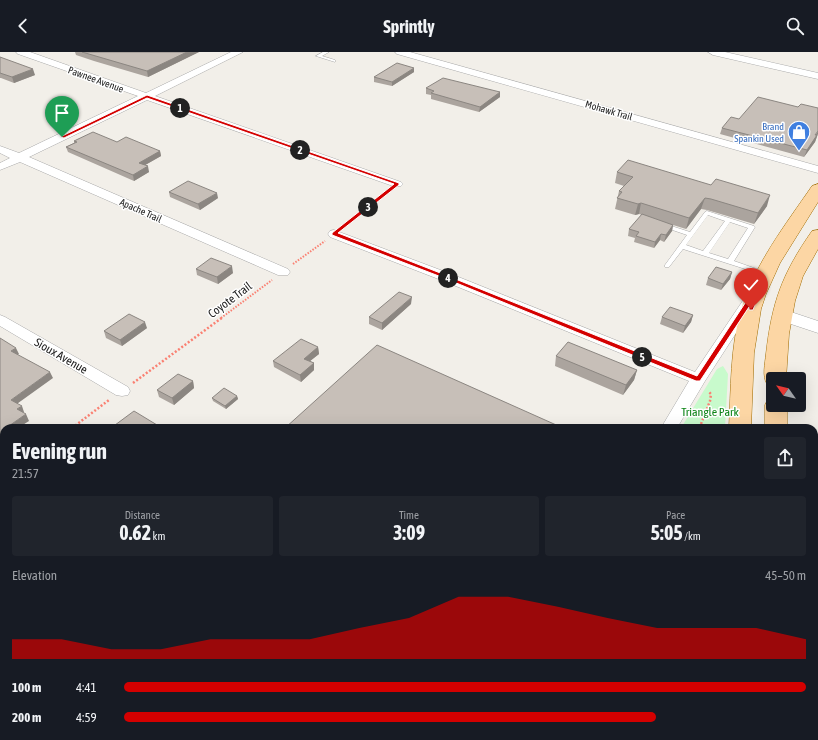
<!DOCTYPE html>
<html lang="en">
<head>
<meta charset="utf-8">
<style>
	body { margin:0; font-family:"Asap Condensed",sans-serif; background:#20242c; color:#f1f3f6; height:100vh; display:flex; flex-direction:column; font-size:15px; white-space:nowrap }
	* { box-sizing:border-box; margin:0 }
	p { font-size:13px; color:#9ea1a6 }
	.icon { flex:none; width:22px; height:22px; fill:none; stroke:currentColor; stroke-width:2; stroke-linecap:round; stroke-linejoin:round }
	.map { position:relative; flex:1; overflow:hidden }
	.sheet { position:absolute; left:0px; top:372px; width:818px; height:316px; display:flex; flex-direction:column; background:#171b24; border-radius:12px 12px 0 0; box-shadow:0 4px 16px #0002 }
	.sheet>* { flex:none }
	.needle { width:26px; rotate:304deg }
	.tools { position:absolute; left:766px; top:320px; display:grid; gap:8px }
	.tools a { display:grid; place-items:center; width:40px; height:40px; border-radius:4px; background:#171b24; box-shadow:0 4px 16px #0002; font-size:20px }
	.pin { position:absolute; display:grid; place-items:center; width:34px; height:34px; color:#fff; margin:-41px -17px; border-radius:50% 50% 50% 0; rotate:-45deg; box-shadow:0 0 4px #0007 }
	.pin .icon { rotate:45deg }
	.km { position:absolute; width:20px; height:20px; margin:-10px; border-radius:50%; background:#222; color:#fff; font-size:11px; line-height:20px; text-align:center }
	.round { display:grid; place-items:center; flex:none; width:42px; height:42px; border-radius:4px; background:#20242c }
	.overview { display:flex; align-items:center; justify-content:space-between; height:68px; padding:0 12px }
	h1 { font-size:22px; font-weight:700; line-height:30px }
	.figures { display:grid; grid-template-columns:repeat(3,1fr); gap:6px; height:68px; padding:4px 12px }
	.figures div { display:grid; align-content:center; border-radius:4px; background:#20242c; text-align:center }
	.figures b { font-size:20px; font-weight:700 }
	.figures small { font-size:11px; font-weight:400 }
	.figures p { font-size:11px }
	.chart { height:112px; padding:8px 12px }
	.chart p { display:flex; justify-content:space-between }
	.chart svg { width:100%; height:72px; margin-top:4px; fill:#d40000; opacity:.7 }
	ul { padding:0 12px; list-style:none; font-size:13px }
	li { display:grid; grid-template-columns:64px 48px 1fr; align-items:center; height:30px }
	li i { height:10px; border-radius:5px; background:#d40000 }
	header { display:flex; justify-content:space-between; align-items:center; height:52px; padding:0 12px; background:#171b24; font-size:18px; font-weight:700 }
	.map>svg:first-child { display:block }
</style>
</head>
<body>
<header><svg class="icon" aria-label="back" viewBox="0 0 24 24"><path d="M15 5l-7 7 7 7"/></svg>Sprintly<svg class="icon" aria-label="search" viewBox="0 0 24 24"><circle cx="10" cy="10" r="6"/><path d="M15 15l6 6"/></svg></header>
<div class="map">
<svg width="818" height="688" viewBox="0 0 818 688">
	<rect width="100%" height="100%" fill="#f2efe9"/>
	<!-- park -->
	<path fill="#c8facc" d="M723,314L728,322L725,376H681L717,317Z"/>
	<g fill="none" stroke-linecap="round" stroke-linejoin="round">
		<!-- service casing -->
		<g stroke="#a9a9a9" stroke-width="1">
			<path id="service" d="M323,0H329L322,4L335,8V10L316,4Z
				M707,159L754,174L755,175L734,209L768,221V223H764L683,197L669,215H665V213L687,183L661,174V172H665L690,180L705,160ZM708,163L725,169L703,199L686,193ZM730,170L748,176L728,207L709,201Z
				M443,684H458L460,688H445Z"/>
		</g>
		<!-- minor casing -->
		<g stroke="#a9a9a9" stroke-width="1">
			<path id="minor" d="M16,0H30L146,41L231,0H243L155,44L401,130L403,132L401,134H393L147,48L29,105L288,217L290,220L288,223H278L20,110L0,118V111L10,106L0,101V94L19,101L138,44L18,2Z
				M395,0H410L818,114V121L397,2Z
				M708,0H725L818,21V27L713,3Z
				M334,178L451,222L695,320L746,244L751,243L756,244L758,247L705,329L677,376H661L689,329L441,228L330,185L328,182L330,179Z
				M0,263L5,265L128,335L130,339L128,343L122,344L116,343L0,274Z
				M0,581L4,583V604L0,602Z
				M814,583L818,584V604L814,603Z
				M43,684H68L67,688H42Z
				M110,684H136L137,688H111Z
				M491,684H514L513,688H490Z"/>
		</g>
		<!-- tertiary casing -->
		<g stroke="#a9a9a9" stroke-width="1">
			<path id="tertiary" d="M782,257L818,269V281L776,267L773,263L776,259Z"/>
		</g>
		<!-- primary casing -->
		<g stroke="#a06b00" stroke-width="1">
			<path id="primary" d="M818,132V150L780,211L766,242L761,257L754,301L751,376H729C731,337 730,296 741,258C754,213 786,172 812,134Z
				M818,178V197L803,224L795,249L789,282L786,327H773V334L767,332C762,324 765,312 766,302C772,250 782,222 812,179Z
				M773,346V353H787V376H765V353L768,347Z
				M718,684H750V688H718Z
				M769,684H801L802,688H770Z"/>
		</g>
		<!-- path-far1 -->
		<path stroke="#fa8072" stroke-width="2" stroke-dasharray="1.5 1.5" stroke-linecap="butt" d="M344,174L388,139
			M293,212L325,189
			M221,266L272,228"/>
		<!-- path -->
		<path stroke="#fa8072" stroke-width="2.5" stroke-dasharray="2 2" stroke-linecap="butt" d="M133,331L223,265
			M72,376L109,348
			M701,376V372L710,349L711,342L708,339
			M0,428L4,425"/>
		<!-- service -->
		<use href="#service" fill="#fff" fill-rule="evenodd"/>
		<!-- minor -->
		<use href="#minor" fill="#fff" fill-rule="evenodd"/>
		<!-- tertiary -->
		<use href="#tertiary" fill="#fff" fill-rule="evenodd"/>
		<!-- primary -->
		<use href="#primary" fill="#fcd6a4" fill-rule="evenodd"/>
	</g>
	<!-- wall -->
	<path fill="#aba49e" d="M75,0H199L148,25L94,9L76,3Z
		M0,5L35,23L14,31L1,26H0Z
		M414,16V20L392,34L374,30V25Z
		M426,36L500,45L479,60L431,47V43L426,42Z
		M739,67L817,84L815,90L804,105L720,82L722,76Z
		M74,89L117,90L160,99L161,104L145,113L149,120L134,129L68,100L66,95L74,91Z
		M617,120L767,154L754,172L707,158L701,157L686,177L673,173L672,179L664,190L660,188L654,196L634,190L635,186L628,184L629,177L642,163L639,162L635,163L615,157L619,139L624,134L615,131Z
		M169,140L218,146L200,158L170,145Z
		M196,217L233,221L218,232L197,223Z
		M732,220L730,227L721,238L706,233L708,226Z
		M411,252L382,278L369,272V265Z
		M693,263L691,270L683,281L660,272L662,265Z
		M147,276L122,294L106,286L104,279Z
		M318,295L319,302L310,309L314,311V318L301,330L274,315L273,309Z
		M556,304L637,318L634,328L623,343L555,314Z
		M193,329L194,336L174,353L159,345L157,338Z
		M237,344L238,347L226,357L213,349L212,346Z
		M815,441L818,442V477L814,476V443Z
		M0,476L4,479V523L0,520Z
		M650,684H697L696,688H665Z"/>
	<!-- shaded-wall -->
	<path fill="#8b8681" d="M187,0H199L148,25L147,19Z
		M414,16V20L392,34V30Z
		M33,17L35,23L14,31L12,25Z
		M500,40V45L479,60L480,55Z
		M818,79V82L815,90L804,105L807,98Z
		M160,99L161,104L140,116L139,111Z
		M148,114L149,120L134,129L133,123Z
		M217,141L218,146L200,158L198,152Z
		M770,143L767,154L754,172L758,161Z
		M705,146L701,157L686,177L689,166Z
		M641,151L639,162L635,163L638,152Z
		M673,173L672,179L664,190L666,183Z
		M661,182L660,188L654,196L655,190Z
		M232,214L233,221L218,232L217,225Z
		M732,220L730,227L721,238L723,232Z
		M412,245L411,252L382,278V271Z
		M693,263L691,270L683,281L685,274Z
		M145,270L147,276L122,294L120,288Z
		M318,295L319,302L305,313L304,307Z
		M16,296L19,302L14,305L11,299Z
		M314,311V318L301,330L300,323Z
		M637,318L634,328L623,343L626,333Z
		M50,320L53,326L14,354L11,348Z
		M193,329L194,336L174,353L172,346Z
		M237,344L238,347L226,357L225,354Z
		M22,354L24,360L20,363L17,357Z
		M26,362L29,369L18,376H6Z
		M4,377V386L0,389V380Z
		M4,513V523L0,517Z"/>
	<!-- building -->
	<path fill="#c7bfb8" stroke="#8b8681" d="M82,0H187L147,19Z
		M0,5L33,17L12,25L0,21Z
		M397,11L414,16L392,30L374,25Z
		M443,26L500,40L480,55L431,41L434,39L426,36Z
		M758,45L798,55L801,52L818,56V79L815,83H817L807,98L722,76L731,65L739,67Z
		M93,80L117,90L126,85L160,99L139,111L148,114L133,123L66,95L77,90L74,89Z
		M628,108L711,133L716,127L770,143L758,161L711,147L705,146L689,166L641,151L638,152L617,146L622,140L619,139L633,125L617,120Z
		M188,129L217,141L198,152L169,140Z
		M642,162L673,173L666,183L661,182L655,190L636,184L639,180L629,177Z
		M211,206L232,214L217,225L196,217Z
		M716,215L732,220L723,232L708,226Z
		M399,240L412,245L382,271L369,265Z
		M670,255L693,263L685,274L662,265Z
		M129,262L145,270L120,288L104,279Z
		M0,286L16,296L11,299L50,320L11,348L22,354L17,357L26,362L6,376H4V377L0,380Z
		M301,287L318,295L304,307L314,311L300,323L273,309Z
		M568,290L637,318L626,333L556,304Z
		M377,293L563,376H285Z
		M178,322L193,329L172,346L157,338Z
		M224,336L237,344L225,354L212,346Z
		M134,359L162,376H111Z
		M815,441L818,442V467L815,466Z
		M0,476L4,479V513L0,517Z
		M686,684H697V687Z"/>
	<!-- route -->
	<path fill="#d40000" stroke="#fff" d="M147,43L399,131V133L338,181L448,224L697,324L757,233L762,234L753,258H749V255L700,329H696L444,226L332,183V181L394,132L147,46L64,86L60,85Z"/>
	<!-- icons -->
	<defs>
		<g id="shop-pin" transform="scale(1.15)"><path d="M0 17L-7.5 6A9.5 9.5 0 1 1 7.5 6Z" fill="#3f7fe0" stroke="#fff"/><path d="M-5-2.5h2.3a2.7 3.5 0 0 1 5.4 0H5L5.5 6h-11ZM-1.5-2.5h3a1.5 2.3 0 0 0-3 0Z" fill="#fff"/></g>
	</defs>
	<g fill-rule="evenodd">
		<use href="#shop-pin" x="799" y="80"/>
	</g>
	<g text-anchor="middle" stroke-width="3" stroke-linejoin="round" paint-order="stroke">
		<!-- far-street labels -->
		<g font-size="10" fill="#222" stroke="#fff">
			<text transform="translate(96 27) rotate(20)" y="4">Pawnee Avenue</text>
			<text transform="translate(609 58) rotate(16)" y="4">Mohawk Trail</text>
			<text transform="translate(141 158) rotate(24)" y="4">Apache Trail</text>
		</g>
		<!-- far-shop labels -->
		<g font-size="10" fill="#366cbe" stroke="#fff" text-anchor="end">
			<text x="784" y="78">Brand<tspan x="784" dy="12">Spankin Used</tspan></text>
		</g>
		<!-- street labels -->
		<g font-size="12" fill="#222" stroke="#fff">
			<text transform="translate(230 248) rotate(-37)" y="4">Coyote Trail</text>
			<text transform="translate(61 304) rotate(30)" y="4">Sioux Avenue</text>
		</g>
		<!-- park labels -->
		<g font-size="12" fill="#0c8416" stroke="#fff">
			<text x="710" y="364">Triangle Park</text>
		</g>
	</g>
</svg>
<div class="tools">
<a><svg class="needle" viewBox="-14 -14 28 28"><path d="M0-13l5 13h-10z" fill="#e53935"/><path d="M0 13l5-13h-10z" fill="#9ea1a6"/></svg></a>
</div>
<div class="pin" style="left:62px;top:85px;background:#1e9e55"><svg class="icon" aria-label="arrive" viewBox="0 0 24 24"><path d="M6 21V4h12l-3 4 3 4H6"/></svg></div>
<div class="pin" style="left:751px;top:257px;background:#d93025"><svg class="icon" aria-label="check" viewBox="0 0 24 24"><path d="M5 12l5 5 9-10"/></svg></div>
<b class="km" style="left:180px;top:56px">1</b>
<b class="km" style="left:300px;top:98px">2</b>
<b class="km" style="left:368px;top:155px">3</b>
<b class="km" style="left:448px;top:226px">4</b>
<b class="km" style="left:642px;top:305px">5</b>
<section class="sheet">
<div class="overview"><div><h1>Evening run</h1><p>21:57</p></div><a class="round"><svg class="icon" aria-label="share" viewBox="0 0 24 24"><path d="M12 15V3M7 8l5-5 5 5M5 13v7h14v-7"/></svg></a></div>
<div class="figures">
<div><p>Distance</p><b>0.62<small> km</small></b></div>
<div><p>Time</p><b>3:09</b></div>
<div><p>Pace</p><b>5:05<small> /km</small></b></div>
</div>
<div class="chart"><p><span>Elevation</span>45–50 m</p>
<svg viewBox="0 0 160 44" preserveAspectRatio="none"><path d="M0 44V32L10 32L20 38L30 38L40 32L50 32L60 32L70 25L80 19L90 6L100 6L110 12L120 19L130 25L140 25L150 25L160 32V44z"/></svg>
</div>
<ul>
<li><b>100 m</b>4:41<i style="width:100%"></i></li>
<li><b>200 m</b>4:59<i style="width:78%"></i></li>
</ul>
</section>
</div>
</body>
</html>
